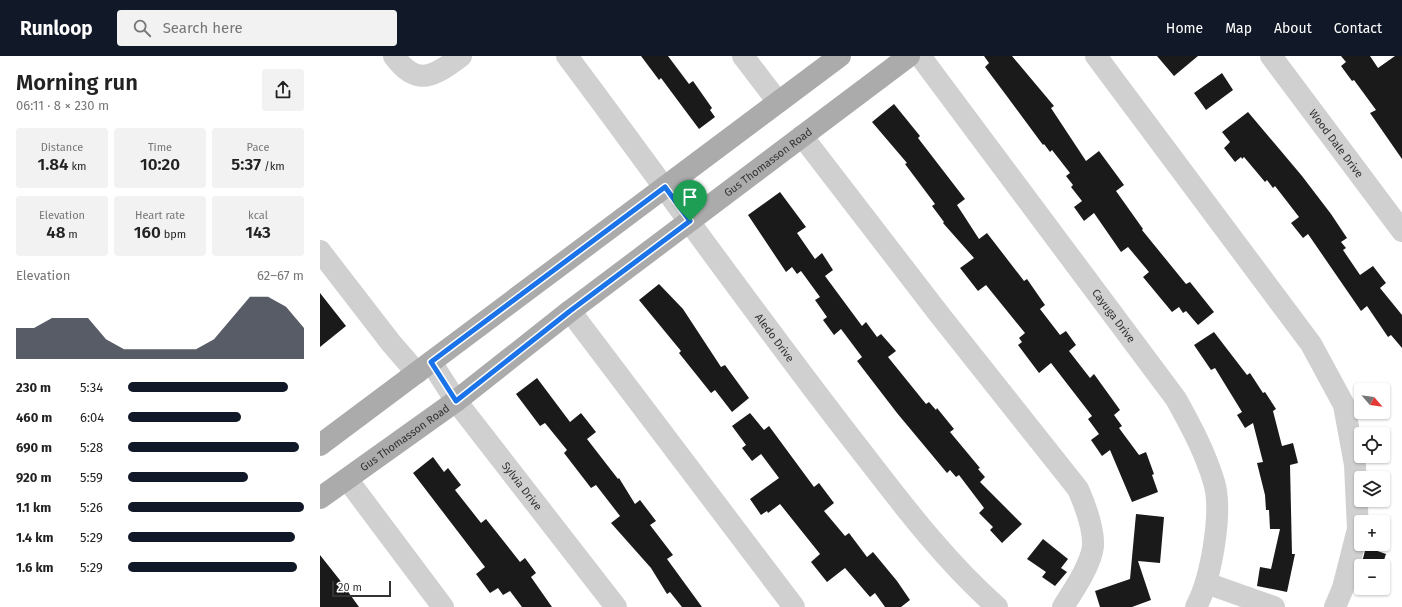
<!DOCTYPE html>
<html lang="en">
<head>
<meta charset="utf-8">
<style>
	body { margin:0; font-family:"Fira Sans",sans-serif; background:#f2f2f2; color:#222; height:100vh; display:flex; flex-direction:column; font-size:15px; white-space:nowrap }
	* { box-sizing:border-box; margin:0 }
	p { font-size:13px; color:#767676 }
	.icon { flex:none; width:22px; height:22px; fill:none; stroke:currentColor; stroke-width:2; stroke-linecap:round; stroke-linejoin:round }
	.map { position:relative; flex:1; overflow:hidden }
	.drawer { display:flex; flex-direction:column; background:#fff; width:320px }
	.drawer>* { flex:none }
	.needle { width:26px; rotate:118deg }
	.tools { position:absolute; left:1034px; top:327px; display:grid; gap:8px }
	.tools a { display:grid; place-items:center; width:36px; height:36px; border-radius:4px; background:#fff; box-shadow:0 1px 3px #0004; font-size:20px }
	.scale { position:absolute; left:12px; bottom:10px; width:59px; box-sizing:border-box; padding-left:4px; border:2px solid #333; border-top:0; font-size:11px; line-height:14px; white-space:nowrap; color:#333; -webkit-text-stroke:3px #fff; paint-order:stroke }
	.pin { position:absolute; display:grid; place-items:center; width:34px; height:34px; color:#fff; margin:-41px -17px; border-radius:50% 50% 50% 0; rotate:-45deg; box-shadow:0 0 4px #0007 }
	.pin .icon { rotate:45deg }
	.round { display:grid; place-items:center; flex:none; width:42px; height:42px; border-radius:4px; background:#f2f2f2 }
	.overview { display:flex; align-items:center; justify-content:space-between; height:68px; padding:0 16px }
	h1 { font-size:22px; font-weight:600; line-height:30px }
	.stats { display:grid; grid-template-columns:repeat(3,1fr); gap:6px; height:68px; padding:4px 16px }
	.stats div { display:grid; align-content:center; border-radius:4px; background:#f2f2f2; text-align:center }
	.stats b { font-size:17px; font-weight:600 }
	.stats small { font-size:11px; font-weight:400 }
	.stats p { font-size:11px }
	.chart { height:112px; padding:8px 16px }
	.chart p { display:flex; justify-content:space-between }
	.chart svg { width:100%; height:72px; margin-top:4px; fill:#111827; opacity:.7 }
	ul { padding:0 16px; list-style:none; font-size:13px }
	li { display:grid; grid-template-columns:64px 48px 1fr; align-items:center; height:30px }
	li i { height:10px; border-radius:5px; background:#111827 }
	header { display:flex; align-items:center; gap:24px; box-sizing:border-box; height:56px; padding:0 20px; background:#111827; color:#fff }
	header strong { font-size:19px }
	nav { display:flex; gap:22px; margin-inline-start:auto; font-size:14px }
	.search { width:280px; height:36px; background:#f2f2f2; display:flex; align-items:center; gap:10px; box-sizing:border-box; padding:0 14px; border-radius:4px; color:#767676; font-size:15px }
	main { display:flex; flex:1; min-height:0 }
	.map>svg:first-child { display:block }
</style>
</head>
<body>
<header>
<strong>Runloop</strong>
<div class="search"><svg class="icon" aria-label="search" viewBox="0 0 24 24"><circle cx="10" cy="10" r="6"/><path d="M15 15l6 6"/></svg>Search here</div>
<nav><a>Home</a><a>Map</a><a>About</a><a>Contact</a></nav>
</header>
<main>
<section class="drawer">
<div class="overview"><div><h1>Morning run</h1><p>06:11 · 8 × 230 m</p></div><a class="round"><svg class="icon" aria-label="share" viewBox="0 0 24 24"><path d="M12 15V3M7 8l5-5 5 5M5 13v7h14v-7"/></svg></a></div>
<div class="stats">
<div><p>Distance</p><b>1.84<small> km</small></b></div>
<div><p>Time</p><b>10:20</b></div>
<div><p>Pace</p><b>5:37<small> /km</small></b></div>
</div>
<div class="stats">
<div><p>Elevation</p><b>48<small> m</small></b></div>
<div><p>Heart rate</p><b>160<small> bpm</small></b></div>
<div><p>kcal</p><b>143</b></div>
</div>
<div class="chart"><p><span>Elevation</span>62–67 m</p>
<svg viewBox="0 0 160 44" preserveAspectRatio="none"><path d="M0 44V25L10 25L20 19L30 19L40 19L50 32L60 38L70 38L80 38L90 38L100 38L110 32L120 19L130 6L140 6L150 12L160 25V44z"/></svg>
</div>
<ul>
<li><b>230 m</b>5:34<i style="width:91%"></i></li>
<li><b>460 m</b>6:04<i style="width:64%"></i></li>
<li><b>690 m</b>5:28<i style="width:97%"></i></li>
<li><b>920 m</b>5:59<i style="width:68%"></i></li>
<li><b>1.1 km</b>5:26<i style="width:100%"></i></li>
<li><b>1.4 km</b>5:29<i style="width:95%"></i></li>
<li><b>1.6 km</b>5:29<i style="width:96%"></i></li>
</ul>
</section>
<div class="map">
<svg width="1082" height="551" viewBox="0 0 1082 551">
	<rect width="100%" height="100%" fill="#fff"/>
	<!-- building -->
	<path fill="#1a1a1a" d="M321,0H348L369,28L373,25L392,52L390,54L395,61L379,73L341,22L339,24Z
		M664,0H692L734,50L731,52L766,105L779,95L804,129L796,135L823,173L822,174L866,228L870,226L894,256L878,269L866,255L863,257L859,251L852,256L823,221L829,216L808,191L801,196L774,157L764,165L754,151L762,145L751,131L753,129L746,120L750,117L732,94L730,96L724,88L723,89L686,39L665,11L669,7Z
		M837,0H878L854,20Z
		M1021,0H1050L1058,12L1075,0H1082V103L1050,57L1056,54L1034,24L1032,25L1021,10L1026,6Z
		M902,17L913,34L886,54L874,37Z
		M574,48L600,80L598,82L645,143L637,149L659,183L667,177L704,225L707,223L725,249L720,253L740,279L746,275L756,289L749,295L770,322L774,318L800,354L794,359L802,370L799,372L819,399L826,396L834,418L832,419L838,436L812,446L790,394L782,400L771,384L779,378L768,363L772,360L731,307L719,317L698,289L702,286L699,282L705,277L666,229L658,235L640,212L654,202L623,167L624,166L612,150L615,148L585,108L587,107L552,66Z
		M928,56L982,120L1011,158L1027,182L1021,186L1026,192L1023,194L1040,219L1053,210L1066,227L1060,232L1082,259V292L1071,279L1068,281L1047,250L1041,255L988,178L983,182L971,167L979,161L955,130L953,132L947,124L945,126L924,101L922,103L921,101L915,106L904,92L910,86L902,76Z
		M460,136L486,171L477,177L495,203L502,197L513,214L505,220L542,270L546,266L557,281L561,278L576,295L568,301L606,348L609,346L616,354L617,352L634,373L630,376L660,412L658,413L665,421L660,426L702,468L682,487L670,474L673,471L659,457L664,452L639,419L636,421L630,414L627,417L577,357L537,305L542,301L521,273L514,279L503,264L507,261L495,244L500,241L481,215L477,218L472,211L466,216L428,159Z
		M339,228L363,253L401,311L405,309L429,342L412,356L395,334L391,337L359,297L361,295L319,244Z
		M0,237L26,270L0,291Z
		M894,276L927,319L930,317L943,337L945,336L956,353L953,355L962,390L973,387L978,407L970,409L972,498H975L967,536L937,530L940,511L951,513L960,473H950L949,454H946L945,439L937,407L943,406L933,367L925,372L917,359L922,356L895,312L891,314L874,289Z
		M217,322L250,366L261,357L276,376L267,383L298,423L299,422L315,448L320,444L336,465L330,469L353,499L347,503L382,551H362L350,536L347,538L331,512L291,467L300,460L276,429L271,432L244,397L247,394L225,367L220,370L196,338Z
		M430,357L444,374L449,370L494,431L499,427L514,447L504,455L525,480L529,477L547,501L553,496L577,525L590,544L581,551H565L555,537L550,541L525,512L507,526L491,506L500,498L460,448L448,457L447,455L441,459L430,443L459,422L441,398L432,405L422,392L426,389L412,370Z
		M113,401L124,416L128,412L141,429L135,434L161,467L166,463L200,506L205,502L216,517L211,521L232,551H202L190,535L183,539L178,532L170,537L156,518L165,511L93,417Z
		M816,458L844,461L840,507L818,505L831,544L812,551H780L775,535L810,523Z
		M723,483L748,503L741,512L747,516L735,530L722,521L726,516L707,503Z
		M1046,491L1066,498L1062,510H1041Z
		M0,499L19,523L39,551H0Z"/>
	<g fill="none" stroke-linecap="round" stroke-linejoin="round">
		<!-- minor -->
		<g stroke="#d0d0d0" stroke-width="22">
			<path d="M74,0C97,32 115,20 141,0"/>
			<path id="s1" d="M247,0C340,124 429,250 524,373C572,434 618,499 677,551"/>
			<path d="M423,0L458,46"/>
			<path id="s2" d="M600,0L856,343C871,370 885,396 894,426C903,456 891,523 876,551"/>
			<path d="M776,0L991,288L1024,349L1035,409L1038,473L1023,532L1015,551"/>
			<path id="s3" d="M951,0L1082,175"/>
			<path d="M482,80L619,258L758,433C765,449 774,472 773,490C771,509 753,535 743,551"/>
			<path d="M0,195L71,287L97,317"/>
			<path d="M250,255L474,551"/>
			<path id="s4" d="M111,306L136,345L296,551"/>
			<path d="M27,423L123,551"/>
			<path d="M886,527L954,551"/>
		</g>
		<!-- major -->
		<g stroke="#ababab" stroke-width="22">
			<path d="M0,389L520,0"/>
			<path id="s5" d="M0,442L136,345L250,255L589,0"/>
		</g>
	</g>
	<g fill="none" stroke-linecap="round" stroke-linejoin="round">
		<!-- route casing -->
		<g stroke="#fff" stroke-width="8">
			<path id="route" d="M345,131L370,165L250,255L136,345L111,306Z"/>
		</g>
		<!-- route -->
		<use href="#route" stroke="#1a73e8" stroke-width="5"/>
	</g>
	<g text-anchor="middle" stroke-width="4" stroke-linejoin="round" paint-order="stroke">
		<!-- street labels -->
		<g font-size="11" fill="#333" stroke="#fff">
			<text dy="4" stroke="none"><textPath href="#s3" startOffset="109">Wood Dale Drive</textPath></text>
			<text dy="4" stroke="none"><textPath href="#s5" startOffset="560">Gus Thomasson Road</textPath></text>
			<text dy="4" stroke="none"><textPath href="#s2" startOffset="324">Cayuga Drive</textPath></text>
			<text dy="4" stroke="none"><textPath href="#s1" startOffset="350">Aledo Drive</textPath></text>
			<text dy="4" stroke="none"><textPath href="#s5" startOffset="104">Gus Thomasson Road</textPath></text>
			<text dy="4" stroke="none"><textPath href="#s4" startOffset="154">Sylvia Drive</textPath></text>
		</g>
	</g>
</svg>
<div class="tools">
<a><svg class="needle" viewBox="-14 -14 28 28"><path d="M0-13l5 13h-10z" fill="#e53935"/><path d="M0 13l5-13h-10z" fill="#767676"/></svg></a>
<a><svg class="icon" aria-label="locate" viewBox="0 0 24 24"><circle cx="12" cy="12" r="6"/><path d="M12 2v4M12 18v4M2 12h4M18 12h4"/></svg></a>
<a><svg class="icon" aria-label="layers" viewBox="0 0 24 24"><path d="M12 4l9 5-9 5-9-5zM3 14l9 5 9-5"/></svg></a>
<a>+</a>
<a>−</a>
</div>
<div class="scale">20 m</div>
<div class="pin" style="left:370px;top:165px;background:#1e9e55"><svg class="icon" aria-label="arrive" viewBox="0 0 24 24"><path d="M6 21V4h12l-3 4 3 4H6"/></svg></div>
</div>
</main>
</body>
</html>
